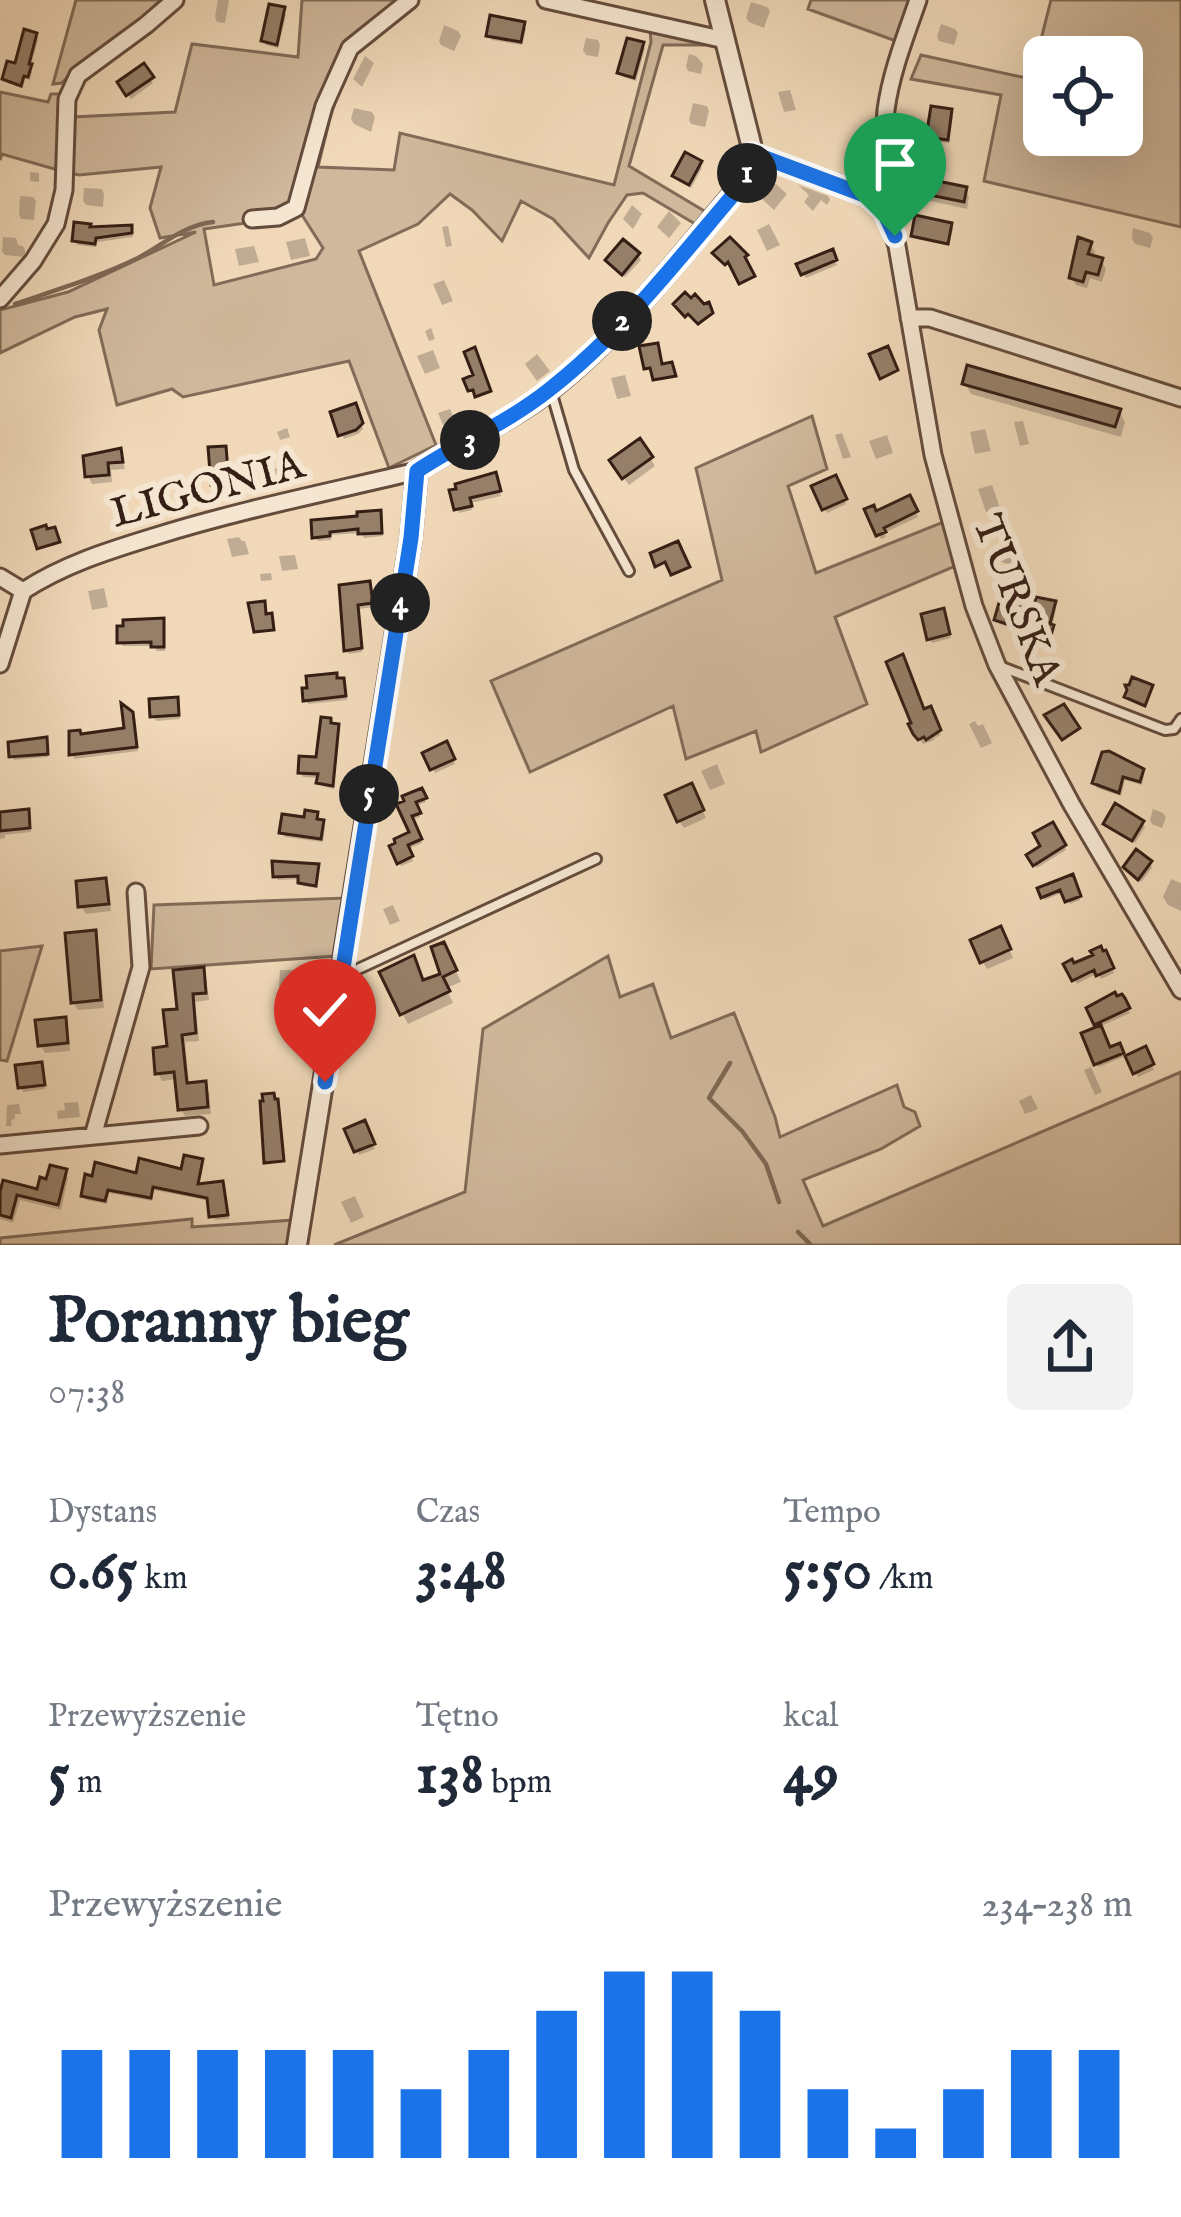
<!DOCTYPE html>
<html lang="pl">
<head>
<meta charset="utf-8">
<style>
	body { margin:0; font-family:"IM FELL English",serif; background:#f2f2f3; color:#1f2937; height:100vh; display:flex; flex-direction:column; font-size:45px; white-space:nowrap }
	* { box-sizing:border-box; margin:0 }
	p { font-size:39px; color:#747a83 }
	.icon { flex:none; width:66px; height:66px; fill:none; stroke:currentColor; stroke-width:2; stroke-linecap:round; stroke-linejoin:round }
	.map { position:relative; height:1245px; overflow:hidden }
	.side { display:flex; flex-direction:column; background:#fff; flex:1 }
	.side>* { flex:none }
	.fabs { position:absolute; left:1023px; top:36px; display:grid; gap:24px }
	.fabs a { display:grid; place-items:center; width:120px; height:120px; border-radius:18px; background:#fff; box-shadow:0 12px 48px #0002; font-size:60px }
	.pin { position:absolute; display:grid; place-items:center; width:102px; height:102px; color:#fff; margin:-123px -51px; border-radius:50% 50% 50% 0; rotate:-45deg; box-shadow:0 0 12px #0007 }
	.pin .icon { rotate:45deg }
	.km { position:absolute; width:60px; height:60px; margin:-30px; border-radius:50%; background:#222; color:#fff; font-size:33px; line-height:60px; text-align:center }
	.round { display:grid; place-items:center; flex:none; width:126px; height:126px; border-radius:18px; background:#f2f2f3 }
	.headline { display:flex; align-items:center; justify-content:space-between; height:204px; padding:0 48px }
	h1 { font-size:66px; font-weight:700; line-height:90px }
	.metrics { display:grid; grid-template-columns:repeat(3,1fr); gap:18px; height:204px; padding:12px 48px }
	.metrics div { display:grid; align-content:center }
	.metrics b { font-size:60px; font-weight:700 }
	.metrics small { font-size:33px; font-weight:400 }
	.metrics p { font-size:33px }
	.chart { height:336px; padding:24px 48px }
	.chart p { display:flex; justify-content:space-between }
	.chart svg { width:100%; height:216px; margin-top:12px; stroke:#1a73e8; stroke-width:6 }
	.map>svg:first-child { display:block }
</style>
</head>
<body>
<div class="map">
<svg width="1181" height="1245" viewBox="0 0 1181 1245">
	<rect width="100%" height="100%" fill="#f0d8b8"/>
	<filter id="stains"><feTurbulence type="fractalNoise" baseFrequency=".00167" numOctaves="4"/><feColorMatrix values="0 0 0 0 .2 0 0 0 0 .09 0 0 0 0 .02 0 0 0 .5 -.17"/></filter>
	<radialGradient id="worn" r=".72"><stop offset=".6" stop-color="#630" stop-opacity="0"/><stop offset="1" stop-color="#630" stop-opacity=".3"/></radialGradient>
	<!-- green -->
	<path fill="#d0b89c" stroke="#826b58" stroke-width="3" fill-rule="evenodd" d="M76,0H165L70,74L62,83L53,84Z
		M302,0H409L349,58L330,118L318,167L394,170L400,133L614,185L651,42L650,29L702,40L703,45H663L629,166L706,212L697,225L643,193L627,195L608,223L589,258L553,219L521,201L502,241L472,210L450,194L418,224L359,251L436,445L389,468L349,361L183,397L172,389L117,405L99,330L107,309L75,317L0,353V310L68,292L196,232L160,238L150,208L161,167L79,175L70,173L73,117L175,112L192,44L298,57ZM302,215L323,248L316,259L214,285L204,229Z
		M811,0H910L896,41L808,9Z
		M1051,0H1181V227L984,181L1001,95L911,79L921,55L1031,79ZM1044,57H1122V135H1044Z
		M0,92L48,102L51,94H61L58,170L2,154L0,160Z
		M812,416L827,469L788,486L816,573L946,521L958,565L835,617L867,704L761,752L756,731L686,759L673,706L530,772L491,681L722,580L696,468Z
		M346,898L336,956L151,969L154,905Z
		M42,946L7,1061L0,1060V951Z
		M608,956L620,997L653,984L671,1038L734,1013L775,1117L780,1137L897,1085L904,1107L915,1112L920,1126L881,1149L803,1180L823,1226L1181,1072V1245H334L465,1192L483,1029Z
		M192,1219V1227L295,1220L290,1245H0V1238Z"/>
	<!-- shadow -->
	<path fill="#0003" d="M218,0H229L225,23L217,22L215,17Z
		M751,2L767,7L770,11L764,28L749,22L746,18Z
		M283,10L286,15L278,48L266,45L264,41Z
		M523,24L526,29L522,45L492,40L489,35Z
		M941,24L955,29L958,33L954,45L939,41L937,36Z
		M444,25L458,31L461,36L454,51L441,45L439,41Z
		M35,36L38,40L30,68L32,72L30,80L25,79L23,88L8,83L5,78L17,67Z
		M586,38L598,40L600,45L598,57L586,55L583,50Z
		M642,45L645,49L636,81L623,77L621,73Z
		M689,54L696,56L703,64L701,74L688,71L686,66Z
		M365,56L374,63L362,87L353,79Z
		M143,67L153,83L131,99L120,83Z
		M790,90L796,110L784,112L778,92Z
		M693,103L707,106L709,111L705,127L691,124L689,120Z
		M354,108L372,112L375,117L371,132L354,124L351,119Z
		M950,112L953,116L949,143L932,141L929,137Z
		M700,164L702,168L691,188L678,181L676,176Z
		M30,172L39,173V182L30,181Z
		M776,184L787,194L774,210L761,198Z
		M798,185L828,196L830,200L827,205L821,200L813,211L804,202L809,195Z
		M84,188L102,189L104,194L103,207L86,205L83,201Z
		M965,189L969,197L967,209L917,198L913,191Z
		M20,196L33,197L36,201L34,220L21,219L19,214Z
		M632,205L642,214L633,229L623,219Z
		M669,211L681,223L669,238L657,227Z
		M769,224L780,245L767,251L757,230Z
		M950,225L953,229L949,246L916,239L914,236Z
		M448,226L452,246L446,247L442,227Z
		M130,228L133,237L97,242L96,247L77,245L75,240L91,230Z
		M1133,228L1150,233L1153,238L1150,248L1135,244L1132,239Z
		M3,237L16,238L18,245L23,246L25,250V257L5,255L2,251Z
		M305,238L310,256L291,260L286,242Z
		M1090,244L1095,252L1093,258L1101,261L1106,269L1102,282L1090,278L1087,288L1076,285L1072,277Z
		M254,246L259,262L239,266L235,249Z
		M832,253L837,265L806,278L800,266Z
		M638,255L641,260L625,277L611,265Z
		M444,280L453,301L442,305L433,284Z
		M431,328L435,339L429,341L425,331Z
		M433,350L440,368L425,374L417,356Z
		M537,354L550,371L537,381L525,364Z
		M625,375L631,396L617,399L611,378Z
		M965,383L1119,411L1125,422L1121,437L971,394Z
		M450,409L457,426L445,430L438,413Z
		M357,410L363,429L358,434L344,439L333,414Z
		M1023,421L1029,444L1020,446L1014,422Z
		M287,428L290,437L280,440L277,432Z
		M985,429L991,451L975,454L970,432Z
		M842,433L851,457L843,459L835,435Z
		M887,435L893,453L876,459L869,441Z
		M120,451L125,469L111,470L112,482L92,484L88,476Z
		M650,458L655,466L629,485L617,469Z
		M283,467L289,484L276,487L270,470Z
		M835,479L846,504L827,513L815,488Z
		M497,480L501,496L471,503L472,510L459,513L453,493Z
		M992,485L1000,508L986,512L978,489Z
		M909,499L918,517L884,533L886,537L881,539L868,511L876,515Z
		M379,513L383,536L364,538L361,533L331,535V540L318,541L315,537Z
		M239,537L242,541H245L249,554L232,557L227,539Z
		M1001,539L1014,544L1017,548L1012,565L998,561L996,556Z
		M295,555L298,569L282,571L279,556Z
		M271,573L272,580L261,581L260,574Z
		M104,588L108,607L92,610L88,591Z
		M342,588H371L373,607L359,609L362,652L349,654L346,650Z
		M1054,604L1056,608L1052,628L1053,638L1040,635L1038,628L1014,621L1012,628L1000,624L997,619Z
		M945,616L951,638L932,643L929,638Z
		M163,621L165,625V651H157L154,646H123L120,642Z
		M343,681L347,700L308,704L306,700L310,690Z
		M176,700L180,719L156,721L153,716Z
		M929,710L941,735L934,738L935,740L923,744L919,739L924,713Z
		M131,714L134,719L138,751L74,759L72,754L127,730Z
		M975,721L978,726L983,724L992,743L981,748L969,724Z
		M333,726L339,731L334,789L322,786L320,778L303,777L301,773L319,761Z
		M47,743L48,757L14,760L12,756Z
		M446,745L455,764L435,773L426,754Z
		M717,764L725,784L710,790L701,771Z
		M1142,771L1144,776L1142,785L1125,780L1121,796L1097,788L1095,783Z
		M421,791L426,802L415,806L420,817L412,820L422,843L408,849L413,861L401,866L393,848L413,834L408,802Z
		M695,794L706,818L684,828L679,821Z
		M1153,809L1163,813L1166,817L1162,828L1152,824L1150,820Z
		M27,812L31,832L5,835V838L0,839V814Z
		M316,815L325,827L323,842L285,837L282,833Z
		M1142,823L1145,827L1135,843L1109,828L1107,824Z
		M1052,826L1066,850L1037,868L1030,856L1044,847Z
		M1150,863L1152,868L1141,882L1129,872Z
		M317,866V888L303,886L301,879L278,880L276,876Z
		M1071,878L1080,900L1070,904L1064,892L1045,900L1041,890Z
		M1171,879L1181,883V911L1168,905L1163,897Z
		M105,881L109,889L111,911L86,914L81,906Z
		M393,905L400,921L390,925L383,909Z
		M94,933L98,941L104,1008L78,1010L73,1002Z
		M1004,937L1013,958L987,969L983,962Z
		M1105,953L1114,973L1101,979L1098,973L1077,984L1067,965L1073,967Z
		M449,956L461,982L446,988L453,1003L408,1024L402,1013L424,983L444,976Z
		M202,970L206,978L209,1000L195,1002L199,1041L185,1042L189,1085L204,1084L209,1092L211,1114L185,1116L181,1109L178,1079L162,1081L158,1073Z
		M280,970H294L299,982L296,992L282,991L279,987Z
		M1120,998L1130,1013L1099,1027L1090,1010Z
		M64,1021L68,1028L70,1051L45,1053L40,1045Z
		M1085,1034L1109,1051L1118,1047L1123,1057L1099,1067Z
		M1145,1050L1154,1070L1138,1077L1129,1057Z
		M1091,1067L1102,1092L1095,1095L1084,1070Z
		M43,1069L45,1089L23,1092L21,1087Z
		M1031,1095L1038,1109L1025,1114L1019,1101Z
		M78,1102L80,1117L58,1119L57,1111L65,1110L64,1103Z
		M19,1104L21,1114H15V1119L11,1120L12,1126H6L7,1105Z
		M364,1124L375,1149L359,1155L348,1130Z
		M201,1162L203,1166L199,1186L222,1184L229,1219L215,1220L210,1201L154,1190L152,1201L109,1193L107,1204L86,1200L84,1196L138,1177L183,1173Z
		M65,1172L68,1178L61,1210L20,1200L13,1223L0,1219V1196L39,1192Z
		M355,1196L364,1217L351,1223L341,1202Z"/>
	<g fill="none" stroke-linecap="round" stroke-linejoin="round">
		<!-- stream -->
		<path stroke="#7f6855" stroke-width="4.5" d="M15,304C56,290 99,277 138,258C163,245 184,225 213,222
			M730,1063L709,1098L742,1131L766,1164L779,1202
			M798,1232L811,1245"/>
	</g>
	<!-- building -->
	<path fill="#967f69" stroke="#351e14" stroke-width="3" d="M269,4L285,7L277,45L261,41Z
		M490,15L525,22L521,42L486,36Z
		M24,29L37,33L29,64H32L28,77L24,76L21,86L2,79L7,61L15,63Z
		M627,38L644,42L634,78L617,73Z
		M144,63L154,77L126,96L117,82Z
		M931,106L952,109L948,140L926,137Z
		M685,152L702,161L689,185L672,176Z
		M913,176L967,187L964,202L910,191Z
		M915,215L952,223L948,244L911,236Z
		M74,222L91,224L90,227L132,225V233L96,238L95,244L72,241Z
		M730,237L748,255L745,257L755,276L739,284L728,262L725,265L712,253Z
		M1078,237L1092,242L1088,254L1103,258L1098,275L1086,272L1083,282L1069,278Z
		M623,239L640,253L622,275L605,260Z
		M833,249L837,260L801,275L796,264Z
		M685,292L691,298L695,294L704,304L709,302L713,313L698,324L688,314L685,317L673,304Z
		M658,343L662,364L672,362L676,376L653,380L650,368L644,369L639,346Z
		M888,346L898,370L880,379L869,354Z
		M475,347L491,391L475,397L473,390L468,391L463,379L473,375L464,352Z
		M967,365L1121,409L1115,427L962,384Z
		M356,403L363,423L356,430L338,436L330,412Z
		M640,438L653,457L622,479L609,460Z
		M226,446L229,484L211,485L208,447Z
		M121,448L123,462L108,463L109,475L85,477L83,456Z
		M496,472L501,491L470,498L472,506L454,510L449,490L456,489L455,484Z
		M836,475L847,499L822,510L811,486Z
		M910,495L918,511L884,528L886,532L876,536L864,509L874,505L876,511Z
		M381,510L382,533L358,534V529L330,532V536L312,538L311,520L357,516V512Z
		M46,525L47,529L55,527L60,542L37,549L31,530Z
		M678,541L690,567L671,575L665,562L655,567L650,553Z
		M370,581L373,603L358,605L362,648L344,651L339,585Z
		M1001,596L1034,606L1036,597L1056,601L1050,624L1054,625L1051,635L1034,631L1035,625L1012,618L1010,625L994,620Z
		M265,601L266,614L272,613L274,630L254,632L248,603Z
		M944,608L950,634L927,640L921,614Z
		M164,618V647H151V642L117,643V626H123V620Z
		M903,654L924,709L931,706L941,730L926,740L924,737L918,740L913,734L908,724L911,723L886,662Z
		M337,673V678H344L346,696L303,701L302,688H307L306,676Z
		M1132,677L1153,685L1145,706L1124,697L1127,690L1125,685H1129Z
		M178,697L179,715L150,717L149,699Z
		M121,703L133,712L137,747L69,755V731L80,730L81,734L124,728Z
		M1064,704L1080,728L1062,740L1044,715Z
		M321,717L331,718V723L339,724L333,786L316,783L318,774L298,773L299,756L316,757Z
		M47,737L48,754L9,757L8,742Z
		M447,741L455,759L430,770L422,753Z
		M1109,751L1144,769L1140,782L1123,777L1119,793L1092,783L1102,752Z
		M692,783L704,810L677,822L665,795Z
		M422,788L427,798L416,802L421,813L412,816L422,839L408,845L413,856L397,864L389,846L395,843L394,839L409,832L396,804L404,801L402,796Z
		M1115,803L1144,821L1132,841L1103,824Z
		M29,809L30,828L0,831V812Z
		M305,810L318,812L317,819L324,820L321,839L279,833L282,814L304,817Z
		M1053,822L1066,845L1033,866L1026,855L1040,846L1033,833Z
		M1136,849L1152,861L1138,880L1123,867Z
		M272,861L319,864L316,886L298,883V876L273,877Z
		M1073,874L1081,896L1065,902L1060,890L1041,898L1037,888Z
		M106,878L109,904L78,907L76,881Z
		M1001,926L1011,949L980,963L970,940Z
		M96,930L101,1000L71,1003L65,933Z
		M444,942L457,970L443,977L450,991L400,1015L379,972L414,955L423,980L440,974L431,947Z
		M1101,946L1103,951L1106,950L1114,968L1096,976L1094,970L1072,981L1063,964L1072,959L1074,963L1093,955L1090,951Z
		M204,967L206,993L193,994L196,1033L182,1035L187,1083L206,1081L208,1107L178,1110L174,1072L155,1074L153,1048L167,1046L163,1010L177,1009L173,970Z
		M1115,992L1117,996L1122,994L1125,998L1130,1008L1094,1025L1086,1008Z
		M299,1005L300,1026L280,1027L277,1006Z
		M66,1017L68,1043L38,1046L35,1020Z
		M1101,1025L1110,1047L1120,1043L1124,1053L1094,1065L1081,1033Z
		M1146,1046L1154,1064L1133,1074L1125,1056Z
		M42,1062L45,1085L18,1088L15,1065Z
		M274,1093L275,1099H278L284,1161L264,1163L260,1101H263L262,1094Z
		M365,1120L375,1144L354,1152L344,1129Z
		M184,1155L203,1159L198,1184L223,1181L228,1215L209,1217L207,1198L153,1187L151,1198L108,1190L105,1201L81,1196L85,1174L92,1176L95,1162L136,1173L139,1158L181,1169Z
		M50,1165L67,1169L58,1205L17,1195L11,1218L0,1215V1192L3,1180L37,1189L40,1177L46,1179Z"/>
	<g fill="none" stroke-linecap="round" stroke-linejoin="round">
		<!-- service casing -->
		<g stroke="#644c3d" stroke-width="14">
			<path id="service" d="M551,391L574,470L629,571
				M1002,667L1165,730L1174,729L1181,719
				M343,976L596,859"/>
		</g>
		<!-- minor casing -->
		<g stroke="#644c3d" stroke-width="21">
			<path id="minor" d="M546,0L725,40
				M918,0C906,35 891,72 886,110C883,139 893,177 876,203L888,219L897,246L933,455L974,606L997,665L1072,805L1181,990
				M751,153L856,190L876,203
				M252,219L278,217L296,208L324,106L350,48L410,0
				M0,299L33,261L56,224L64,190L67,99L78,75L146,25L175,0
				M909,318H930L1181,398
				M0,577L23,591
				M0,664L23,591C63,565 107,551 153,537C239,510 329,492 417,471
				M93,1136L141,967L136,892
				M0,1145L199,1126"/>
		</g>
		<!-- tertiary casing -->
		<g stroke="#644c3d" stroke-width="24">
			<path id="tertiary" d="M297,1245L411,538L417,471C461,442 509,422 551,389C623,332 680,257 739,187L749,169L751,144L715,0"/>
		</g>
		<!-- service -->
		<use href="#service" stroke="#f5e6d1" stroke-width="8"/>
		<!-- minor -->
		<use href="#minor" stroke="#f5e6d1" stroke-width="15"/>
		<!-- tertiary -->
		<use href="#tertiary" stroke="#f5e6d1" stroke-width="18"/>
	</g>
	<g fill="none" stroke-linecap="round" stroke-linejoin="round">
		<!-- route casing -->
		<g stroke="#fff" stroke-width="24">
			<path id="route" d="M325,1082L411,538L417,471C461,442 509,422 550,389C623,332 680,257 739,188L749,169L752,153L867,196L883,210L895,236"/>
		</g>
		<!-- route -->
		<use href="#route" stroke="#1a73e8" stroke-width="15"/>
	</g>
	<g text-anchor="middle" stroke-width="12" stroke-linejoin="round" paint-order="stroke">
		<!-- street labels -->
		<g font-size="42" fill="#351e14" stroke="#f5e6d1">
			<text transform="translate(207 487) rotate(-15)" y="15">LIGONIA</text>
			<text transform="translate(1019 599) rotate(69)" y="15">TURSKA</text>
		</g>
	</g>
	<rect width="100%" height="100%" filter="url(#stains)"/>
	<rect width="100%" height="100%" fill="url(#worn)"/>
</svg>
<div class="fabs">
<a><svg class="icon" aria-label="locate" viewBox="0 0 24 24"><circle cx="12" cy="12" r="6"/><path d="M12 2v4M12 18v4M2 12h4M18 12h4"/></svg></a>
</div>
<div class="pin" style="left:895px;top:236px;background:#1e9e55"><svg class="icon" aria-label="arrive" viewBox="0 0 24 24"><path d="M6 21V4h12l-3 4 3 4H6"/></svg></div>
<div class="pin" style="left:325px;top:1082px;background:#d93025"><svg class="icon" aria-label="check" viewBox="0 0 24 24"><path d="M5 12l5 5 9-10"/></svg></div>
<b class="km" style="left:747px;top:173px">1</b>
<b class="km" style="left:622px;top:321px">2</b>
<b class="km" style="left:470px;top:440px">3</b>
<b class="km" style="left:400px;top:603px">4</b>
<b class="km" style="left:369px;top:794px">5</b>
</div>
<section class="side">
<div class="headline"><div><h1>Poranny bieg</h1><p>07:38</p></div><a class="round"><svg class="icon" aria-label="share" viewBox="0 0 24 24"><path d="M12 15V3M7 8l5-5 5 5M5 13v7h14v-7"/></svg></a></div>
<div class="metrics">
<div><p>Dystans</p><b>0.65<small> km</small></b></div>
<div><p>Czas</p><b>3:48</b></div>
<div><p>Tempo</p><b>5:50<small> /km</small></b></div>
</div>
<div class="metrics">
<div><p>Przewyższenie</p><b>5<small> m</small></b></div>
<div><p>Tętno</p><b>138<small> bpm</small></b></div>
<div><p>kcal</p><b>49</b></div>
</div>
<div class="chart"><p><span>Przewyższenie</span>234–238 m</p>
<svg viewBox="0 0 160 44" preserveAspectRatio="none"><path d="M5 44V22M15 44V22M25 44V22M35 44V22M45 44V22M55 44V30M65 44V22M75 44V14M85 44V6M95 44V6M105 44V14M115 44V30M125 44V38M135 44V30M145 44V22M155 44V22"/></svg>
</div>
</section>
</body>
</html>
